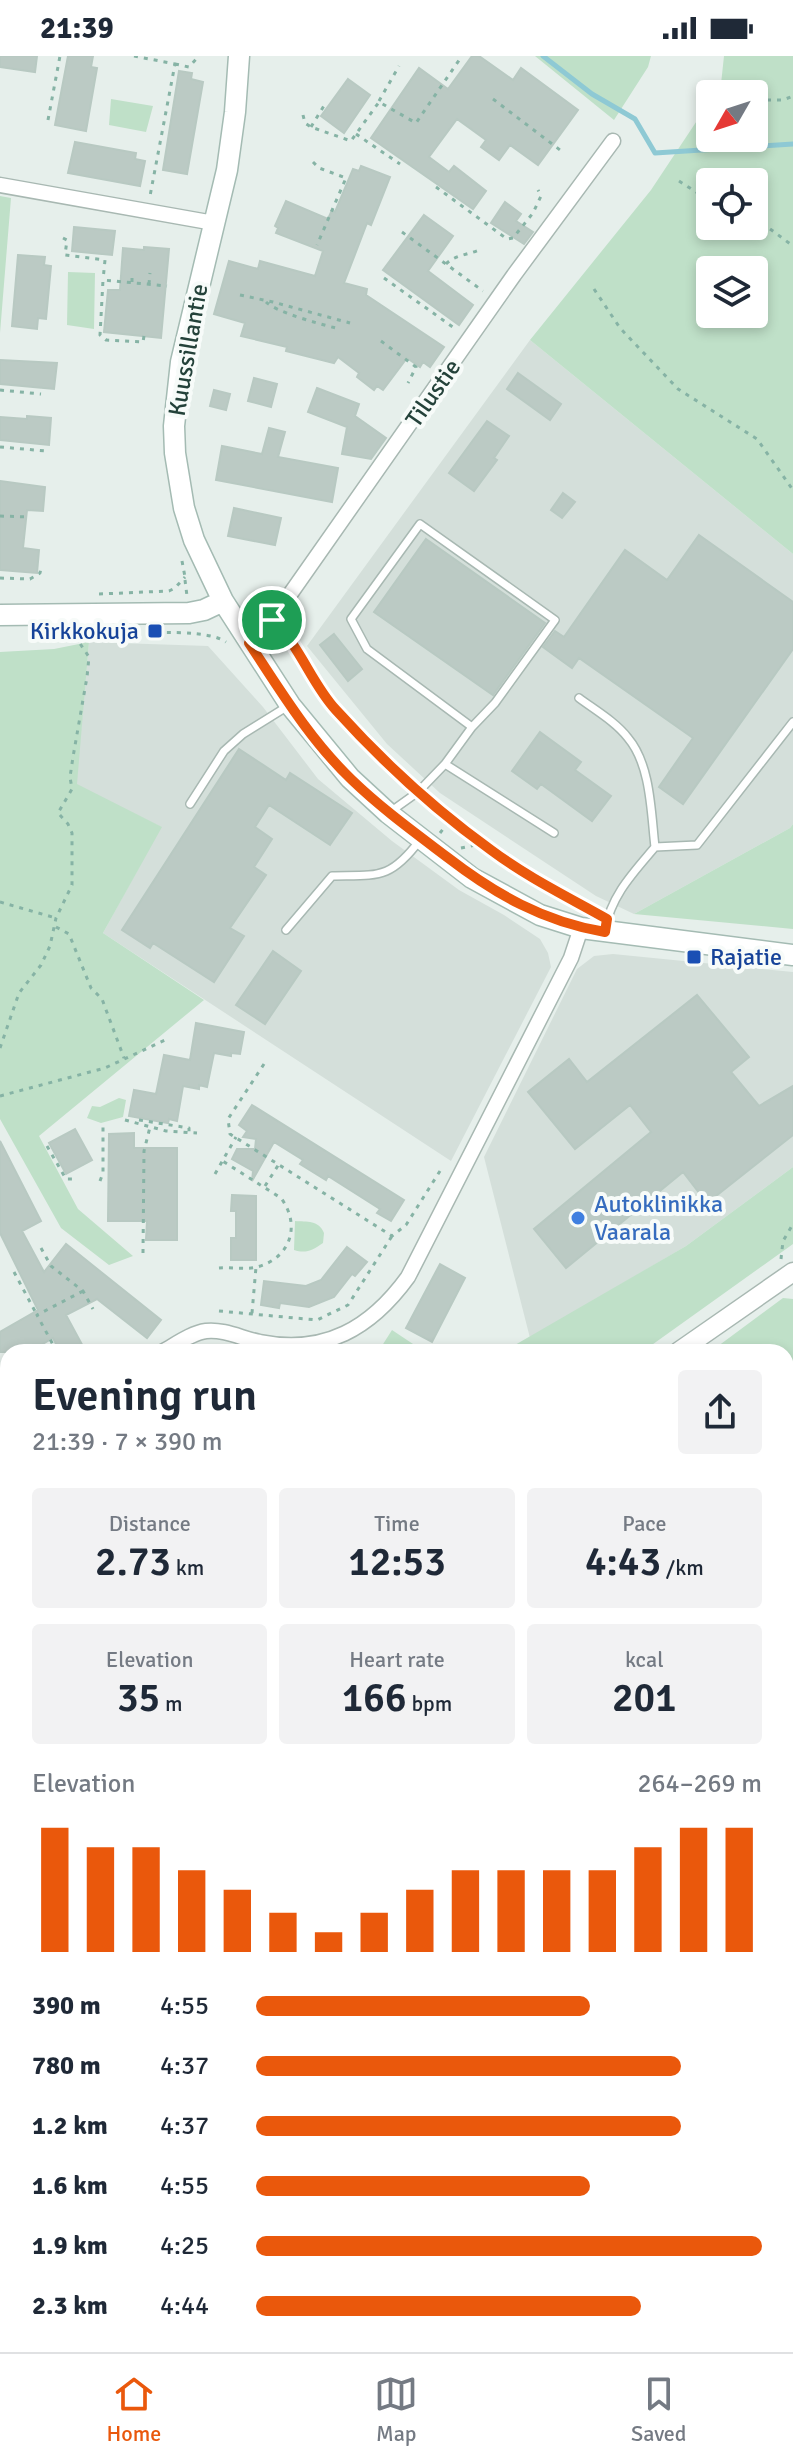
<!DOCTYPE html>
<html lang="en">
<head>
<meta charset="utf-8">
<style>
	body { margin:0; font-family:Signika,sans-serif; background:#f2f2f3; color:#1f2937; height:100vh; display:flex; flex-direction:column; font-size:30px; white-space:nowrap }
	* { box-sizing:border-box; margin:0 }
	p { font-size:26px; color:#747a83 }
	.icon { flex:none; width:44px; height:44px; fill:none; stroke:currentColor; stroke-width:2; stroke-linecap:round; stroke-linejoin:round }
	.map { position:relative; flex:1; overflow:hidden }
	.side { position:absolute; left:0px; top:1288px; width:794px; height:1008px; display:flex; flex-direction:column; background:#fff; border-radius:24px 24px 0 0; box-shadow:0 4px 12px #0003 }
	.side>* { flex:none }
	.needle { width:52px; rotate:231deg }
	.tools { position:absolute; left:696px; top:24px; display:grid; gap:16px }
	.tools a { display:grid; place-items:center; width:72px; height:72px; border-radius:8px; background:#fff; box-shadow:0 4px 12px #0003; font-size:40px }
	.pin { position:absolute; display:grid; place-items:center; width:68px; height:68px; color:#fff; margin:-34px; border:4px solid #fff; border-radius:50%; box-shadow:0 2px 8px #0007 }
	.round { display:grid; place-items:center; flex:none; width:84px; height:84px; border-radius:8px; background:#f2f2f3 }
	.overview { display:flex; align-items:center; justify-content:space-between; height:136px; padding:0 32px }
	h1 { font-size:44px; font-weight:600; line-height:60px }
	.metrics { display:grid; grid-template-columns:repeat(3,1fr); gap:12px; height:136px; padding:8px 32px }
	.metrics div { display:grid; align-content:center; border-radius:8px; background:#f2f2f3; text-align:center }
	.metrics b { font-size:40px; font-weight:600 }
	.metrics small { font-size:22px; font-weight:400 }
	.metrics p { font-size:22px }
	.chart { height:224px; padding:16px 32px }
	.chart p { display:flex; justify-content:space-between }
	.chart svg { width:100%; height:144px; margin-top:8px; stroke:#ea580c; stroke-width:6 }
	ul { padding:0 32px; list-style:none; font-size:26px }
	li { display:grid; grid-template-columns:128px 96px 1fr; align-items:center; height:60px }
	li i { height:20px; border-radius:10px; background:#ea580c }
	.status { display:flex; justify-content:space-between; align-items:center; height:56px; padding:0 40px; background:#fff; direction:ltr }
	.status svg { height:22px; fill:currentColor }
	.menu { display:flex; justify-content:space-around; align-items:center; height:112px; border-top:2px solid #e0e1e3; background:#fff; font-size:22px; color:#747a83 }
	.menu a { display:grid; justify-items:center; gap:4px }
	.menu .active { color:#ea580c }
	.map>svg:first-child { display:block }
</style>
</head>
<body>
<div class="status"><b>21:39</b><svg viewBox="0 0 49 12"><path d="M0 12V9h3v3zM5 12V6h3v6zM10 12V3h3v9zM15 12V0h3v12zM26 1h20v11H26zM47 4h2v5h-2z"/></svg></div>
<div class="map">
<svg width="793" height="2296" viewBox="0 0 793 2296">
	<rect width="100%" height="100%" fill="#e6efeb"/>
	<!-- built -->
	<path fill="#d4dfda" d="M530,284L793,498V768L790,772L634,858L596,840L440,737L387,688L307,590Z
		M89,586L208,590L263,651L318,723L392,785L459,834L504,859L540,883L548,897L551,911L451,1105L103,877L161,771L76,729Z
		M613,898L793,916V1111L686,1190L530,1282L484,1101L577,913L594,900Z"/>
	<!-- green -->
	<path fill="#bfe0c8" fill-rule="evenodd" d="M535,0H651L648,11L614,64Z
		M724,0H793V498L530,284L651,134L710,45V82H754V38H714L721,28ZM710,126H754V170H710ZM710,214H754V258H710Z
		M111,43L153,50L146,76L109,69Z
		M0,140L11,142L0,277Z
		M68,216L95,217L94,273L67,269Z
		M89,586L77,728L162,771L103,877L204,944L39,1080L78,1153L133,1200L109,1209L61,1172L0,1063V596L54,593Z
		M793,768V873L634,858L790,772Z
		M119,1042L126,1044L123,1061L101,1067L87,1062L92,1050L100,1051Z
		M793,1111V1188L642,1296H503L686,1190Z
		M295,1165C307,1166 319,1164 324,1177L323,1187C313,1194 306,1198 294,1194Z
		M783,1242L793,1243V1338L786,1339V1296H710Z
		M392,1274L425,1296H378Z
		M8,1563V2235L0,2236V1567Z
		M786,2124H793V2253H786Z
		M221,2288H328L329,2296H221Z"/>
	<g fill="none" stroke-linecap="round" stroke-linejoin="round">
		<!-- stream -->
		<path stroke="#8ec9d4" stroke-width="5" d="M543,0L592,38L635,63L655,97L793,88
			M0,1798L8,1799"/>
	</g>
	<!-- building -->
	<path fill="#bbcac4" stroke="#b8c9c2" stroke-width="2" d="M0,0H37L35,16L0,11Z
		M68,0H93L91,11L97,12L86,75L55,69Z
		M472,0H479L513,24L521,12L578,54L538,109L510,89L499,104L481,91L486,84L457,63L429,101L449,116L454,110L486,135L473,153L371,82L419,12L448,33Z
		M179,15L192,17L191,23L203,26L187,118L163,114Z
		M348,23L370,39L344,77L321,60Z
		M75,86L136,97L135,103L145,105L140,130L68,117Z
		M361,110L390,121L371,169L367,167L344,227L367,233L366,239L444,291L430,311L423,306L420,311L407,302L383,334L377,330L374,334L357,321L359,317L338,301L334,307L286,295L287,291L241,280L245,267L214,258L229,205L258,213L260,205L315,220L323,195L276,177L278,172L275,170L286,145L328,163L332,154L335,156L353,113L359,115Z
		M505,146L521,158L516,165L533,176L524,188L491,167Z
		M424,159L453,180L428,215L473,249L459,269L383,214Z
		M74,171L115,175L112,199L72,195Z
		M144,191L169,193L161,282L104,276L108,234H120L123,192L144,194Z
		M18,199L45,201L44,209L51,210L46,263L38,262L37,273L12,270Z
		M0,304L57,307L54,333L0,328Z
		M518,317L561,348L550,364L507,333Z
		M254,322L277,328L271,351L248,345Z
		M317,332L359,348L355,360L386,382L371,403L342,398L347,371L308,356Z
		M214,334L230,338L226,354L210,350Z
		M27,360L51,362L49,389L0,384V361L27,363Z
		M487,365L509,380L494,402L497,404L474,435L449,417Z
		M269,372L285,376L278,401L338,412L332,446L216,424L222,390L262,398Z
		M0,425L45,431L43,455L27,454L23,492L39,494L37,517L0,514Z
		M563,437L575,446L562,462L551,454Z
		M234,452L281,462L275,489L228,480Z
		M699,479L793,546V593L683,748L659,731L693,682L579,602L572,612L543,591L555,575L564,581L625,494L667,524Z
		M426,483L545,567L493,639L374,556Z
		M334,578L362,613L348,625L320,589Z
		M540,676L581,706L575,714L611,740L592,765L541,728L537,733L512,715Z
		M239,693L286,724L290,717L352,757L330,789L269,749L255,771L272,783L254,811L266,819L230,872L244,880L214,926L153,887L150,892L122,874Z
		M273,895L301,915L265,968L236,949Z
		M697,939L749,1001L731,1016L759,1050L793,1030V1079L707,1147L683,1116L566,1212L534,1173L651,1076L630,1049L575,1093L528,1036L569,1003L587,1026Z
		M196,967L244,976L240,998L231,997V1000L214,997L207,1031L199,1029V1033L183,1030L177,1065L169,1063L168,1067L129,1060L134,1034L156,1038L164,999L190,1004Z
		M252,1049L404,1144L391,1165L377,1157L380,1153L328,1120L326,1124L300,1108L303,1104L274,1086L252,1125L253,1115L232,1103L237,1093H255L256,1083L243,1081L247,1075L239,1069Z
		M75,1073L92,1104L66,1118L49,1087Z
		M134,1077V1092H177V1184H146L147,1165H108L109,1078Z
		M0,1085L41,1165L22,1175L44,1216L66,1188L161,1264L147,1282L97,1243L66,1259L86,1296H60L53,1282L29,1296H0V1276L38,1254L0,1177Z
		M232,1139L256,1140V1204H231V1182H236V1155H231Z
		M347,1191L367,1206L355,1220L352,1218L334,1241L309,1251L280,1247L279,1252L261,1249L264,1225L306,1230L321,1224Z
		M440,1208L465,1222L432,1286L406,1272Z"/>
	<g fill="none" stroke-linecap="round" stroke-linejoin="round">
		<!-- service casing -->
		<g stroke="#a8b8b2" stroke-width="10">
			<path id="service" d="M579,642C595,654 616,666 628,682C651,709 651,757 655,791
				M445,708L472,671L367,593L351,563L420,468L555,564L495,647L472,671
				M190,748L224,695L243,678L288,650
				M390,756L418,736L445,708L554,777
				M286,874L332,820C378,819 390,824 420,784
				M605,874C611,839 634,816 655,791L697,789L793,666"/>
		</g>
		<!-- minor casing -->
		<g stroke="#a8b8b2" stroke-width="17">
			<path id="minor" d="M0,129L214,167
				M249,587L260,579L272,564L514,219L613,85
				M162,1296C175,1289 191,1277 206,1275C225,1273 243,1283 260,1286C325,1299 371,1272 408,1221L571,902L581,872
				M0,1379L8,1375"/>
		</g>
		<!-- tertiary casing -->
		<g stroke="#a8b8b2" stroke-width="21">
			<path id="tertiary" d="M678,1296L793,1216"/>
		</g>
		<!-- secondary casing -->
		<g stroke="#a4bbb3" stroke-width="23">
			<path id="secondary" d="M239,0L235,56L227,114L181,306L174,370L175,397L184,452L194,484L223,545L290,649L350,722L388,757L472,822L540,859L581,872L793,899
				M0,559L189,557L204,554L223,545"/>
		</g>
		<!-- path -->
		<path stroke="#86b3a5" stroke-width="3" stroke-dasharray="4 6" stroke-linecap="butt" d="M134,0L175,8L150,140
			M175,8L189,11L199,0
			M493,43L564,97
			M767,44H783L793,40
			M379,45L399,10
			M303,59L305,67L311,71L351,85L379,46L416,67L462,0
			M48,64L60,0
			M311,71L325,48
			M356,78L400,108
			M313,106L319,112L346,122L317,189
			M679,125L710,145
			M436,131L507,183L513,182L533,157L541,140L538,134
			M754,161L793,190
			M402,176L483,235
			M63,182L67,184L65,199L105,204L103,224
			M446,208C455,199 467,199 479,194
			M384,222L457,274
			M132,226V216
			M149,228L150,217
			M594,233L620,272L678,333L757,383L793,434
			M240,239L273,246L350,267
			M266,246C276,256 319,268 336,272
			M144,280L143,286L106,284L100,279L103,224L167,230
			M381,285L416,311L408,327
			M0,334L41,338
			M0,391L47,395
			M0,460L29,461
			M182,505L185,521
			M0,522L30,523L40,517L41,512
			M185,524L187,540
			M99,538L169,535L175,532L185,521
			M246,544L258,554
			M283,574L330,648L409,728
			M427,744C479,785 531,821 590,853
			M440,777L450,764
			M461,792L480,788
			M0,846L56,862
			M56,871L69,878L91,932L102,943L124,1002
			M0,992L19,937L41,909L50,890L56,862L72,829V777L68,768L58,757L72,733L70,721L73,701L87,621L89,601L77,583C109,579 202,569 226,586
			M264,1008L228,1063L230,1078L392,1180L406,1169L440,1115
			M0,1040L105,1012L165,984
			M125,1064L166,1075L197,1077
			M139,1064L189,1072V1077
			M47,1090L66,1123H73
			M215,1118L236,1081
			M100,1125L103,1117V1068
			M265,1130L279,1108
			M41,1192L51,1210L83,1235L93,1253
			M143,1197L144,1095L150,1071
			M781,1203L783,1185L793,1168
			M219,1212C231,1211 246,1214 257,1211C291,1202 301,1169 281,1142L221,1104
			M14,1216L37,1259
			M219,1255L317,1264L348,1249L392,1180
			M252,1257L256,1211
			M57,1296L37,1259L83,1235
			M786,1622L793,1621
			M786,1680H793
			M786,1819L793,1814
			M0,1837L4,1824L8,1821
			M786,1863H793
			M0,1869L8,1889
			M786,1881L793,1880
			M0,1900L8,1898
			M786,1952H793
			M786,2052L792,2058V2090
			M786,2263H793
			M0,2287L8,2286
			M184,2288L185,2296
			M339,2288L343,2296
			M388,2288V2296
			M450,2288V2296
			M584,2288V2296
			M97,2296L98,2288
			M348,2296L360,2288"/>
		<!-- service -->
		<use href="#service" stroke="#fff" stroke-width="7"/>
		<!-- minor -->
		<use href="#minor" stroke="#fff" stroke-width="14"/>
		<!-- tertiary -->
		<use href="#tertiary" stroke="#fff" stroke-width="18"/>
		<!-- secondary -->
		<use href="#secondary" stroke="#fff" stroke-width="20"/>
	</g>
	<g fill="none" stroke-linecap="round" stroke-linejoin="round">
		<!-- route casing -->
		<g stroke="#fff" stroke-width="16">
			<path id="route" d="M272,564C300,589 311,627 336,654C383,706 434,753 491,794C527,821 568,841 607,863L605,876C544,866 495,838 447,801C414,776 381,752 352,724C310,684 280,634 249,587L260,579Z"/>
		</g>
		<!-- route -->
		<use href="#route" stroke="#ea580c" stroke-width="10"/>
	</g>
	<!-- markers -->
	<g fill="#1a4fb4" stroke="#f7fbf9" stroke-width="3">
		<rect x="147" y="567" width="16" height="16" rx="4"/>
		<rect x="686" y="893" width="16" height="16" rx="4"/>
	</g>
	<circle fill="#3f7fe0" stroke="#f7fbf9" stroke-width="3" cx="578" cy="1162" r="8"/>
	<g text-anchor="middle" stroke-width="8" stroke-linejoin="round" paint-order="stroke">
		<!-- street labels -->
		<g font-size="24" fill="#24423a" stroke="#f7fbf9">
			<text transform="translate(188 294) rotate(-80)" y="8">Kuussillantie</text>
			<text transform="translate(433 337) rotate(-55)" y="8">Tilustie</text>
		</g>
		<!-- transit labels -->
		<g font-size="24" fill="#164399" stroke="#f7fbf9" text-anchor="end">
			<text x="139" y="583">Kirkkokuja</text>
			<text x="710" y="909" text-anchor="start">Rajatie</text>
		</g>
		<!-- shop labels -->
		<g font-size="24" fill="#366cbe" stroke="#f7fbf9" text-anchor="start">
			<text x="594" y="1156">Autoklinikka<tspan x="594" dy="28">Vaarala</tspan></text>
		</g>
	</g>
</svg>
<div class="tools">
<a><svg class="needle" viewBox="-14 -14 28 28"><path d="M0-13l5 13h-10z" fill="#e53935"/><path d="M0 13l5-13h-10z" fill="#747a83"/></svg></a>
<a><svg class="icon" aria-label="locate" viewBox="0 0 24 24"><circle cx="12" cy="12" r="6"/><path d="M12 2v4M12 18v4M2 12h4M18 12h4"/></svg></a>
<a><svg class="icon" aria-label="layers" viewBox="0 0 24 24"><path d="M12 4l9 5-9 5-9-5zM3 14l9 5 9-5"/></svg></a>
</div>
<div class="pin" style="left:272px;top:564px;background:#1e9e55"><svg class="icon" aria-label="arrive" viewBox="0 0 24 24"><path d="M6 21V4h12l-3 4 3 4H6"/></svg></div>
<section class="side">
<div class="overview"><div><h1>Evening run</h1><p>21:39 · 7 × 390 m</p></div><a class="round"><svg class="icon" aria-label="share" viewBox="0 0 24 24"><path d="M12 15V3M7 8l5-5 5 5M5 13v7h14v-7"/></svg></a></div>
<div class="metrics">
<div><p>Distance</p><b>2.73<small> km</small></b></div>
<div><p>Time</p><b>12:53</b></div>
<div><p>Pace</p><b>4:43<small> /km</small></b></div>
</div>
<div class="metrics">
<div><p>Elevation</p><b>35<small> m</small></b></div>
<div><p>Heart rate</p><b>166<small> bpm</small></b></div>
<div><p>kcal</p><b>201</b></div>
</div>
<div class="chart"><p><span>Elevation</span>264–269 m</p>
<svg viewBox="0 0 160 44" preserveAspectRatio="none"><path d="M5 44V6M15 44V12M25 44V12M35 44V19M45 44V25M55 44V32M65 44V38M75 44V32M85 44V25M95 44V19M105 44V19M115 44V19M125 44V19M135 44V12M145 44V6M155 44V6"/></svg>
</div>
<ul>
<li><b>390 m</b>4:55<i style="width:66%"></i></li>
<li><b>780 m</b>4:37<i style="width:84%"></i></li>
<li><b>1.2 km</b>4:37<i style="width:84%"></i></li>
<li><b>1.6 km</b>4:55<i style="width:66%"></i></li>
<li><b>1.9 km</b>4:25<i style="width:100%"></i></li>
<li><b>2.3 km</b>4:44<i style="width:76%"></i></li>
</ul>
</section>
</div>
<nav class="menu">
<a class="active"><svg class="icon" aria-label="home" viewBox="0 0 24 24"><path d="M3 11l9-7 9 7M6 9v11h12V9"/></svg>Home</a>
<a><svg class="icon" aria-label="map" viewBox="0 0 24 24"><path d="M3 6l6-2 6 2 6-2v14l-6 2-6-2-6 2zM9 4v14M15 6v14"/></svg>Map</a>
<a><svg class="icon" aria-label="saved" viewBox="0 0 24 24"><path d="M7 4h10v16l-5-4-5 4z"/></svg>Saved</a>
</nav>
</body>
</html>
